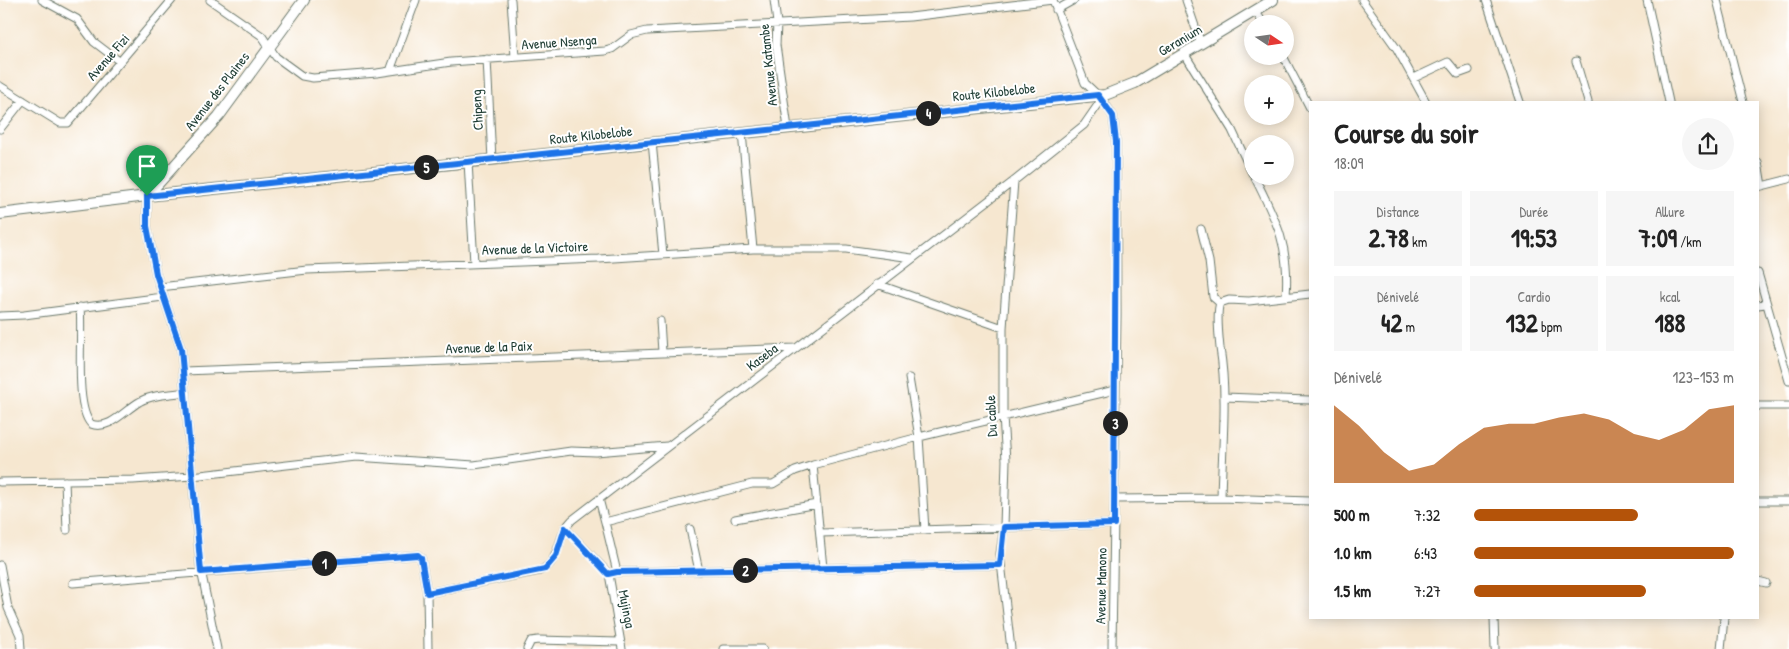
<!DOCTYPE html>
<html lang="fr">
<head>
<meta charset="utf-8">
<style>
	body { margin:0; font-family:"Patrick Hand",sans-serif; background:#f6f6f6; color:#222; height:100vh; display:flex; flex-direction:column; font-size:19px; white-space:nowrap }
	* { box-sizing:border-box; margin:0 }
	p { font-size:16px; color:#767676 }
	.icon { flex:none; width:28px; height:28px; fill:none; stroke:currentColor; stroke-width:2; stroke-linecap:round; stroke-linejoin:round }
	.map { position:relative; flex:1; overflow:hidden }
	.panel { position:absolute; left:1309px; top:101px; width:450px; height:518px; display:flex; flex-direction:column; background:#fff; border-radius:0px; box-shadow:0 2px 12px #0003 }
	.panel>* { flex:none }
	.needle { width:32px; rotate:103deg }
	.buttons { position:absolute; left:1244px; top:15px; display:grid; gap:10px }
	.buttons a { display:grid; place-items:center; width:50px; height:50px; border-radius:50%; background:#fff; box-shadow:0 2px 12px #0003; font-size:25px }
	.pin { position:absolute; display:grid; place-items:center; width:42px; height:42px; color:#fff; margin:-51px -21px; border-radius:50% 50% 50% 0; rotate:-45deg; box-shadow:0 0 5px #0007 }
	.pin .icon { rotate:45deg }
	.km { position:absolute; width:25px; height:25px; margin:-12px; border-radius:50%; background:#222; color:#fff; font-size:14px; line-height:25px; text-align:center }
	.round { display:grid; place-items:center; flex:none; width:52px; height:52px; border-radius:26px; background:#f6f6f6 }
	.summary { display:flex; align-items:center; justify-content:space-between; height:85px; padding:0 25px }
	h1 { font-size:28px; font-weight:700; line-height:38px }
	.metrics { display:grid; grid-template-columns:repeat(3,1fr); gap:8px; height:85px; padding:5px 25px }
	.metrics div { display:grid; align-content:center; border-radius:0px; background:#f6f6f6; text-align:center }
	.metrics b { font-size:25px; font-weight:700 }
	.metrics small { font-size:14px; font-weight:400 }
	.metrics p { font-size:14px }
	.chart { height:140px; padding:10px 25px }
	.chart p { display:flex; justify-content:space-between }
	.chart svg { width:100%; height:90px; margin-top:5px; fill:#b45309; opacity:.7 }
	ul { padding:0 25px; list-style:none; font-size:16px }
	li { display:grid; grid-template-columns:80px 60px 1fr; align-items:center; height:38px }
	li i { height:12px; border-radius:6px; background:#b45309 }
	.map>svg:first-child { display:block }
</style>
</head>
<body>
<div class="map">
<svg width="1789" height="649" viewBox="0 0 1789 649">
	<rect width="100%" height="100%" fill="#fff"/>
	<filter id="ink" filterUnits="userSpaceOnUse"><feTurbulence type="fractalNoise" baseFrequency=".02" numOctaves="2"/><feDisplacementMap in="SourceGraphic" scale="10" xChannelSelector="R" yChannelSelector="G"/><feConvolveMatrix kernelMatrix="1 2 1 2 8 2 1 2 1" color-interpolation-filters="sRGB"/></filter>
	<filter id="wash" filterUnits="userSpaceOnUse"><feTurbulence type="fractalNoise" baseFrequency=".0096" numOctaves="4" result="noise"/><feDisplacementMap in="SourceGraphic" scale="20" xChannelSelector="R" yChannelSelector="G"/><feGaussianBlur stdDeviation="1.12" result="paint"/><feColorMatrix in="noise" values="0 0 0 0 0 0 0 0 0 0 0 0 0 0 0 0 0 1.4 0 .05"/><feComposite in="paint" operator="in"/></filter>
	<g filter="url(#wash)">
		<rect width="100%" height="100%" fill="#f6e7d0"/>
	</g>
	<g filter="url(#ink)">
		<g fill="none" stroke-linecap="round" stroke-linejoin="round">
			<!-- street casing -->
			<g stroke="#6a786b" stroke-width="9">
				<path id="street" d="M42,0L77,19L94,42L119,61
					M210,0L262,36L276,57L302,76L313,78L377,73L451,62L605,51L612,49L631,35L647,31L910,17L1053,0
					M511,0L515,57
					M774,0L777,23L776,45L788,128
					M1053,0L1085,83L1102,99L1113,116L1116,142L1117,314L1112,649
					M1186,0L1201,44
					M1362,0L1397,49L1426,102
					M1486,0L1520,102
					M1647,0L1669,102
					M1717,0L1743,102
					M1056,10L1074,0
					M1255,11L1264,24
					M1184,53L1232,130L1252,173
					M1283,56L1310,108
					M487,59L492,160
					M1576,61L1588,102
					M390,71L416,0
					M1414,78L1448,62L1458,74L1469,70
					M0,86L60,123H68L172,0
					M0,129L23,100
					M742,133L753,249
					M652,142L663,255
					M468,162L474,263
					M1758,162L1762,186
					M1254,176C1276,220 1290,245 1286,296
					M1758,187L1789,179
					M147,196V225L156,274L181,349L200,565L217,649
					M1201,229L1209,261L1213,297L1220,303
					M1758,273L1789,381
					M877,284L1003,328
					M160,287L307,270L599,259L753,249H846L912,258
					M1220,303C1216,312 1219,337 1220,348C1228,397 1222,448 1221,498
					M1220,303L1229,300L1249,301L1310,294
					M1758,305L1765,304
					M80,307C83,335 74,406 91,424C109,431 125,410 139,402C152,394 171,395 185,392
					M0,316L24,315L163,297
					M660,321L662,352
					M184,371L795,348
					M909,378L919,437L925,530
					M1224,397L1310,400
					M1758,406H1789
					M813,465L823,568
					M65,481L67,530
					M0,482L133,480L192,476L356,457L474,465L571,451L596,452L667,446
					M599,499L605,522L752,484H773L795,471L813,465L919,437L1115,390
					M1115,499L1221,498L1310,501
					M1758,501H1789
					M735,519L817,504
					M605,522L617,572
					M565,528L609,574
					M690,529L699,571
					M821,533L1114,524
					M0,565L8,608L20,635L21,649
					M609,574L617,572L1000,565
					M609,574L622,649
					M1758,581L1766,583
					M73,583L418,555L421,558L427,593L428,649
					M427,593L539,571C562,562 556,535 572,520L1014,181L1084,125L1102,99
					M1494,618L1495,649
					M527,649L531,641L538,640L620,642
					M723,649H763
					M1011,649L1000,554L1004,527L1006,460L1003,417V328L1014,181
					M1721,649L1724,618"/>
			</g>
			<!-- secondary casing -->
			<g stroke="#6a786b" stroke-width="12">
				<path id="secondary" d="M147,196L219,116L304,0
					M0,214L147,196L1105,95L1135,83L1273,0"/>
			</g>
			<!-- street -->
			<use href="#street" stroke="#fff" stroke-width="7"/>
			<!-- secondary -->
			<use href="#secondary" stroke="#fff" stroke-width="10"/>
		</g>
	</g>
	<g fill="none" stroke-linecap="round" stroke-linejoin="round" filter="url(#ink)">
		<!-- route casing -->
		<g stroke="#fff" stroke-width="10">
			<path id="route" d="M1098,95L1113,116L1116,142L1114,524L1004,527L1000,565L617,572L608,574L565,528L556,556L545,569L427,593L421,558L418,555L201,572L181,349L156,274L147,226V196Z"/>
		</g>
		<!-- route -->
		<use href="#route" stroke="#1a73e8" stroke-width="6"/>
	</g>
	<g text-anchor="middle" stroke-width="4" stroke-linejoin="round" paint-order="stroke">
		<!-- street labels -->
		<g font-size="14" fill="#1f3d34" stroke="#fff">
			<text transform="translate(1180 40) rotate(-31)" y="5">Geranium</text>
			<text transform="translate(559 42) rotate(-4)" y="5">Avenue Nsenga</text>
			<text transform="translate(108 57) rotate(-49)" y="5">Avenue Fizi</text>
			<text transform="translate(768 65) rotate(-96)" y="5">Avenue Katambe</text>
			<text transform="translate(217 91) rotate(-52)" y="5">Avenue des Plaines</text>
			<text transform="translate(994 92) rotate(-6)" y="5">Route Kilobelobe</text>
			<text transform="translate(477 110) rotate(-93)" y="5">Chipeng</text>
			<text transform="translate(591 135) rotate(-6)" y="5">Route Kilobelobe</text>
			<text transform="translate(535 248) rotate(-2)" y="5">Avenue de la Victoire</text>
			<text transform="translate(489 347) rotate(-2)" y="5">Avenue de la Paix</text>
			<text transform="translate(762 357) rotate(-37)" y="5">Kaseba</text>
			<text transform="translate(991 416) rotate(-93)" y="5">Du cable</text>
			<text transform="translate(1101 586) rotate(-89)" y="5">Avenue Manono</text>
			<text transform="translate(627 609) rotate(79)" y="5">Mujinga</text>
		</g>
	</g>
</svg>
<div class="buttons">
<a><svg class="needle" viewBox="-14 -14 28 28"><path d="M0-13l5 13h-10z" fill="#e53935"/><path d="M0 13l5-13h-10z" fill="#767676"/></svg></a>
<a>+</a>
<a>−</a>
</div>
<div class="pin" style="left:147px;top:196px;background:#1e9e55"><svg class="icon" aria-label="arrive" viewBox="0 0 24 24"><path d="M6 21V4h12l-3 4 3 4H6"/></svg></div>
<b class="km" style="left:324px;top:563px">1</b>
<b class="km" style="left:745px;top:570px">2</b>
<b class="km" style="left:1115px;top:423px">3</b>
<b class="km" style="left:928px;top:113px">4</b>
<b class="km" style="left:426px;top:167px">5</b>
<section class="panel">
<div class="summary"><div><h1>Course du soir</h1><p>18:09</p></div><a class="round"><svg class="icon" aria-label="share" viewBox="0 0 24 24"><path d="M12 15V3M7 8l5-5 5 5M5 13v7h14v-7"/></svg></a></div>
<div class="metrics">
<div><p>Distance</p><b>2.78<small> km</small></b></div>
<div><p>Durée</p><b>19:53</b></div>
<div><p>Allure</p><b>7:09<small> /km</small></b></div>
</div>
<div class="metrics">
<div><p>Dénivelé</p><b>42<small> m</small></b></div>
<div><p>Cardio</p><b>132<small> bpm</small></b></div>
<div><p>kcal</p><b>188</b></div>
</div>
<div class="chart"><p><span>Dénivelé</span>123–153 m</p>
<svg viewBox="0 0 160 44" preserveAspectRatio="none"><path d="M0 44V6L10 16L20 29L30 38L40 35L50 25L60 17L70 15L80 15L90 12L100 10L110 13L120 20L130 23L140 18L150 8L160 6V44z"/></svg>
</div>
<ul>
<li><b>500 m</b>7:32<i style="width:63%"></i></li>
<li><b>1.0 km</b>6:43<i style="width:100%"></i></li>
<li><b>1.5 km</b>7:27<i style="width:66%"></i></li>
</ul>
</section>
</div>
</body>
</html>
